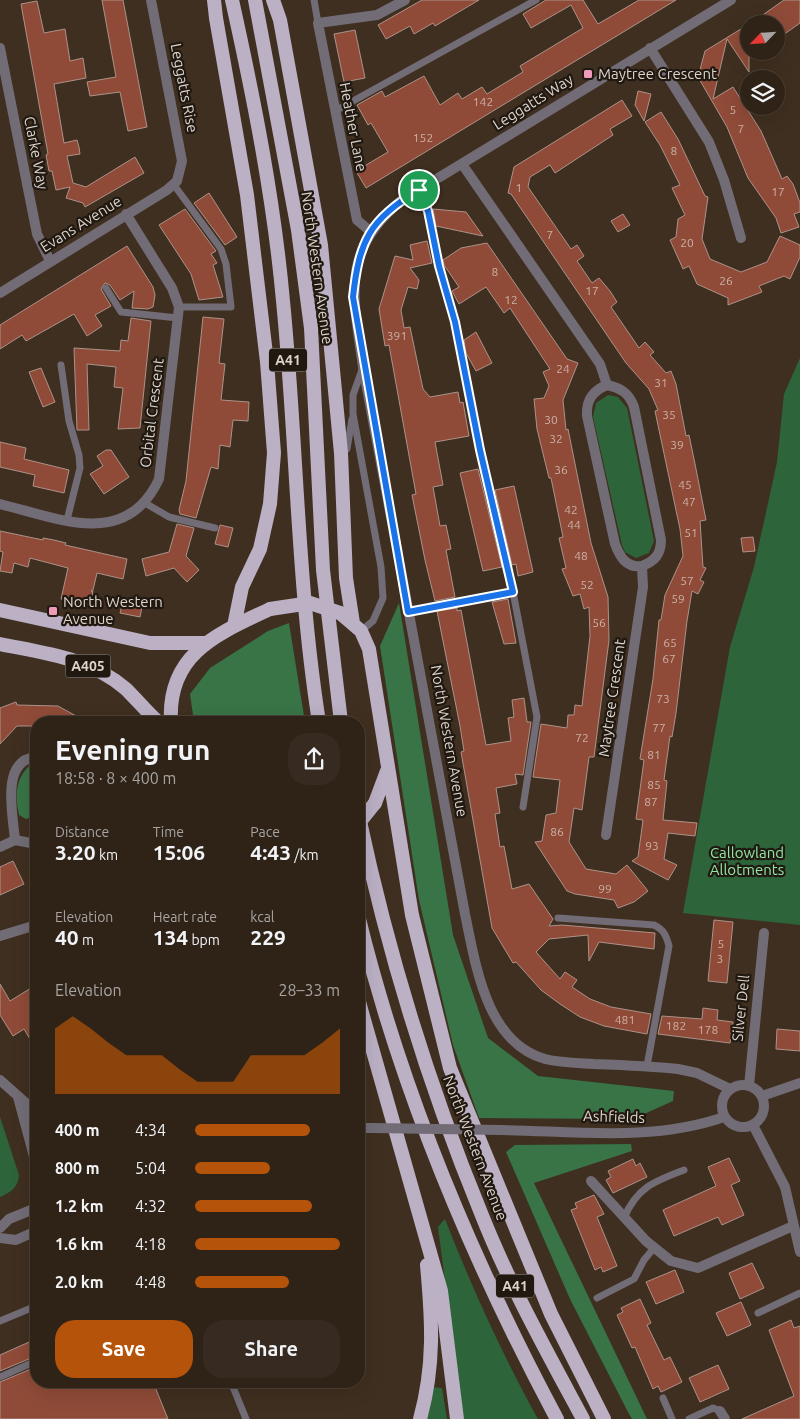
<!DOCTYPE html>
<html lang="en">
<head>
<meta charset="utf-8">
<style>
	body { margin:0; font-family:Ubuntu,sans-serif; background:#372b21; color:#f1f3f6; height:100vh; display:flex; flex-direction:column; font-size:19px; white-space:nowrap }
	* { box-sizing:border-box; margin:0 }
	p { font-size:16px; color:#a7a4a2 }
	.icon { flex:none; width:28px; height:28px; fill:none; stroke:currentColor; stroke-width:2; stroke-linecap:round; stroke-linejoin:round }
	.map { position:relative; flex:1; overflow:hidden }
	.sheet { position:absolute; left:30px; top:716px; width:335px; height:672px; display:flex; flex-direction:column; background:#2f2318; border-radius:20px; box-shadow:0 5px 20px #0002,0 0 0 1px #4a4037 }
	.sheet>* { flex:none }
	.needle { width:32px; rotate:245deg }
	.fabs { position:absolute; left:740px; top:15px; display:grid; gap:10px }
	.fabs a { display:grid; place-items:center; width:45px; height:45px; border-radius:50%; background:#2f2318; box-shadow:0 5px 20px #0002,0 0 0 1px #4a4037; font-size:25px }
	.pin { position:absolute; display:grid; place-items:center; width:42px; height:42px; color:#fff; margin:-21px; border:2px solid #fff; border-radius:50%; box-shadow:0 1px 5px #0007 }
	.round { display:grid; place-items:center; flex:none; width:52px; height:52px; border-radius:20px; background:#372b21 }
	.head { display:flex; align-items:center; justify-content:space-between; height:85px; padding:0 25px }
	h1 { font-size:28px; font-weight:700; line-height:38px }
	.figures { display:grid; grid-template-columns:repeat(3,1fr); gap:8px; height:85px; padding:5px 25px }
	.figures div { display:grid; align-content:center }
	.figures b { font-size:21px; font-weight:700 }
	.figures small { font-size:14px; font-weight:400 }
	.figures p { font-size:14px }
	.chart { height:140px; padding:10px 25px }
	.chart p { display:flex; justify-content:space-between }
	.chart svg { width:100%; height:90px; margin-top:5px; fill:#b45309; opacity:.7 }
	.action { display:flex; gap:10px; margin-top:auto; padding:10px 25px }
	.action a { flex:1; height:58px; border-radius:20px; background:#b45309; color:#fff; font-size:20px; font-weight:700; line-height:58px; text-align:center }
	.action a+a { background:#372b21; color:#f1f3f6 }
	ul { padding:0 25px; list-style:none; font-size:16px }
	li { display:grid; grid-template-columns:80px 60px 1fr; align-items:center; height:38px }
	li i { height:12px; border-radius:6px; background:#b45309 }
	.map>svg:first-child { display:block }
</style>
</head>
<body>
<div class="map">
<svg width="800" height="1419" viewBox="0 0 800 1419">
	<rect width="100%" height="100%" fill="#3f2f20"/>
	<!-- green -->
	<path fill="#2d643a" d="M800,358V925L683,913L730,647L754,567L777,462L784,394Z
		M608,395L618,397L627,408L654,541L649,553L636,558L625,552L622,545L593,417L596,403Z
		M0,1117L19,1175C18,1188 11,1192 0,1197Z
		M445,1219C472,1288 502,1354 538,1419H463L438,1227Z
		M432,1387L442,1388L447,1419H424Z"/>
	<!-- forest -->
	<path fill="#387446" d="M399,603L453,935L488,1038L538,1076L674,1091L673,1101L633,1119L479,1118L453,1045L419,900L380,646Z
		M289,623L305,722H194L190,694L210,668L268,631Z
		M30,765H36V815L26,819L19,815C15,796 15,779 30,765Z
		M631,1144L632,1151L534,1183L647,1419H632L629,1414L570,1299L506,1152L515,1145Z"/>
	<!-- building -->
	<path fill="#8f4b38" stroke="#ad928a" d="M102,0H123L147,127L128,131L120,92L90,96L87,82L116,77Z
		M422,0H479L435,26L433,23L414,34L410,26L386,39L378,25Z
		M546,0H583L598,24L639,0H676L366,188L356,171L388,152L371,123L368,125L357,105L382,91L385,97L424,76L440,105L458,93L462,99L482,87L487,94L523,72L520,66L583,28L571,5L531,28L523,14Z
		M784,0H800V23L776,40V24H750Z
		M37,1L44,33L65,29L70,61L83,58L86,78L54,84L64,143L77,140L79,147L80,154L67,156L73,183L86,187L135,157L144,173L85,207L83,203L66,198L70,187L56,190L52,171H49L46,155L48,154L21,4Z
		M749,24V72L727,39L713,99L733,87L761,131L782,179L787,176L793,184L800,203V212L794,214L799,227L781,233L776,218L748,178L727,127L698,77L705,51Z
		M355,30L365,78L344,82L334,34Z
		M638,91L651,94L644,121L635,105Z
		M622,100L632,116L610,129L613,135L555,173L550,165L530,177L528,187L571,249L577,245L584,256L577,261L592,283L599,278L610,291L617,302L611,307L639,348L645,342L654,352L650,355L666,373L671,371L676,384L686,436L689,435L695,464L706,520L700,521L703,567L706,568L700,580L704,582L698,594L692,591L687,621L676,713L672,737L670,736L664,780L667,781L663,820L697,823L695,836L668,833L664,859L677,865L668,880L632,861L638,857L643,820L636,819L644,760L640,759L653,679L659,620H661L665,595L683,556L680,529L655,411L658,410L649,389L626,363L511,194L508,193L514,167Z
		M661,112L678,139L705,196L708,197L702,239L710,259L741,272L767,262L780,236L800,245V257L790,279L784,276L759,286L762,292L728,305V298L697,284L689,266L683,269L670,240L676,237L678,219L685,215L672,188L680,185L660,145L645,122Z
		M209,193L237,237L225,245L194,203Z
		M185,209L216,251L211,254L217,263L213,265L223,297L199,300L191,274L159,225Z
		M433,209L466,212L483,236L436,226Z
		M623,214L630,225L618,232L611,221Z
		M427,241L432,263L410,268L419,280L417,289L408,287L401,310L404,328L410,327L423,389L430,397L458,392L460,403L463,402L469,436L435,442L443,485L433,487L440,526L446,525L451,549L446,550L455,597L435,601L425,560L412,495L416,494L389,345L385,346L379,309L395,256L413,260L410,245Z
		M487,243L567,359L578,363L563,400L566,430L568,429L591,543L608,597L609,640L594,757H589L582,810L574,808L569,842L586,869L616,874L627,865L648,891L634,902L618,908L614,900L575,894L567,891L535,842L542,841L546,815L556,813L560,780L533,777L541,724L567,728L568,715H574L575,705L582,706L590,636L589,607L584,609L580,594L573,596L562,569L566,568L559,538L563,537L551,478H549L537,429L534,399L544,398L549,386L543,372L550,369L510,308L504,313L486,287L459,304L452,291L459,287L444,265L443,260L461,248Z
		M127,246L153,287L155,295L153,307L148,309L132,308L134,291L120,300L110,285L105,283L101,289L111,306L95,315L102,326L87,336L74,314L26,341L22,335L0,349V325Z
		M203,317L224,319L219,363L225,364L221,400L249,402L248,421L233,420L230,447L220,445L218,469L211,467L196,518L180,514L179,510L186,481Z
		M131,318L151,321L140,428L118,429L123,388L114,387L116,367L87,364L89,430H77L74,348L120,351L121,340L128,341Z
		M476,332L492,363L476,371L466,353L464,340Z
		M41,368L55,402L43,407L29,372Z
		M0,442L26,448L24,459L69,470L64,493L33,486L35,475L0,467Z
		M106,450H111L129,477L104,494L90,474L103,466L97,456Z
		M478,469L502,567L483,571L460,473Z
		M514,486L533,572L518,576L516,564L512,565L495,490Z
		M177,524L194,528L186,556L199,570L187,582L174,568L146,576L142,559L169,552Z
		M220,525L233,528L228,547L215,544Z
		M0,531L43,540V538L54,540L66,543L65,545L127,559L123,579L97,573L93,590L91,591H93L90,605L61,599L68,568L30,558L28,567L14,563L12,573L0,571L3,552L0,551Z
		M753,537L755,551L743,552L741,538Z
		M124,598L143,602L140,617L120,613Z
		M508,599L516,643L504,644L492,602Z
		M457,608V611L461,610L486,745L511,741L508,718L514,717L512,700L524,698L527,722H531L523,775L515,774L517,784L496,788L500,813L495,814L500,847L504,846L512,889L529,884L553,919L549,926L562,925L655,933L654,949L599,942L589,961L588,935L549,939L536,952L560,979L565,972L577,980L572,987L590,999L611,1007L651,1014L647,1034L604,1026L580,1017L560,1004L541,990L516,962L513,963L492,928L461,752L464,751L460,726L437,611Z
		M16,702L17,705L58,706L87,722H36V726H17L0,744V708Z
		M13,861L24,884L0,895V867Z
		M714,920L733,922L727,983L708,981Z
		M0,984L10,1001L36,985V1049L24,1029L13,1036L0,1015Z
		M703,1008L718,1010L717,1020L733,1022L730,1043L658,1034L662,1016L702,1019Z
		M777,1029L800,1031V1051L776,1049Z
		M729,1158L740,1181L731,1185L744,1215L722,1225L718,1217L674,1236L663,1210L716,1186L708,1167Z
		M633,1159L636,1166L640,1163L647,1177L613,1193L606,1180L611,1177L608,1171Z
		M594,1195L604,1214L597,1217L617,1266L603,1272L601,1267L595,1270L571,1210L577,1208L575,1203Z
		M752,1263L764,1288L740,1299L729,1273Z
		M675,1270L684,1292L656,1304L646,1282Z
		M640,1299L651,1323L647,1325L664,1360L670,1357L682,1382L661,1392L658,1386L653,1389L635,1347L632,1348L617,1315L623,1312L621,1308Z
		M741,1302L751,1325L727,1336L716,1313Z
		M791,1320L794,1328L800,1326V1419H742L794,1396L769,1330Z
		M36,1339V1356L0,1371V1355Z
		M718,1365L729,1389L700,1402L689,1378Z
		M36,1367V1382H153L168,1419H0V1382Z"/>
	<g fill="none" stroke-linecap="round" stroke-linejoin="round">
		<!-- service -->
		<path stroke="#716c75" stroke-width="7" d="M314,0L318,23
			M335,111L536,0
			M174,185L221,249L226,264L231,307H179
			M419,190L428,211L439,266L455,322L480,450L513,592L537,717L523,807
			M106,288L121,312L178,318
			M61,365L69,421L79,455L80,468L67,520
			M341,452L347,449L352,419
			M145,503L169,517L215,528
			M408,611L513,592
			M361,631L373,621L383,598L381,567L353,414V395L363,367
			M558,918L654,925C664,930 666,935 669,946L647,1066
			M624,1218C637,1187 655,1181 684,1170
			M597,1298L634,1279L644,1260L654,1248
			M758,1313L800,1293
			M0,1321L36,1306
			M0,1377L36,1361
			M231,1382L246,1419
			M663,1398L672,1419
			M689,1419L713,1408L720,1411"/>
		<!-- minor -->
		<path stroke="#716c75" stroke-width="10" d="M0,48L37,234L50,261
			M650,48L709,142L724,180L741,238
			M462,164L600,364L607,385C621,388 629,393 634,407L661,540C661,554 655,561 642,566L643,587L606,835
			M370,231L357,220L318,23L377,15L405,0
			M0,293L167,190L177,181L182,161L151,0
			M607,385C592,391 586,401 587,416L615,544C620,557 626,568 642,566
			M0,504C58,518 126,550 159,479L179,307L172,288L126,214
			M15,840C13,815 0,760 36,757
			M0,847L15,840L36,844
			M749,1086L764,933
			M730,1089L697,1073L678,1069C650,1066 622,1065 594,1064C578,1063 561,1063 545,1059C486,1042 476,966 465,914L363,367C353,296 340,250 402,200L731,0
			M753,1125L785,1187L800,1252
			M591,1181L646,1241L671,1261L698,1268L793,1226
			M720,1411L725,1419"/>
		<!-- tertiary -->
		<path stroke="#716c75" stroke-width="10" d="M0,936L36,925
			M0,1080L36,1112
			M722 1106a21 21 0 1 1 42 0a21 21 0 1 1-42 0Z
			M762,1096L800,1083
			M18,1097L36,1164
			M25,1109L36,1128
			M359,1128H375
			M500,1130C575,1131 652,1142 724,1117
			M0,1228L9,1219L36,1208
			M0,1238L16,1240L36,1231"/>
		<!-- trunk -->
		<path stroke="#bbb0c4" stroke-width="14" d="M214,0L216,18L247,195L267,362L274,453L270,504L260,549L242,587L234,626
			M232,0C254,99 274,200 283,301C297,442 297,583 319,722
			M255,0L298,230L311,328L323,570L341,722
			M273,0L280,20L321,245L341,453L346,578L353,623
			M0,610L150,643H204
			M340,613L361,631L369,649L412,915L450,1068L551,1314L604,1419
			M0,644C44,653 91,658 126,689C137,700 147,712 158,722
			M171,722C167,654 217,634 270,609
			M375,803L387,771
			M359,817C388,953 428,1084 481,1213C509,1284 547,1352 583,1419
			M359,919C402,1094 472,1260 557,1419
			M359,1002L441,1291L457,1419
			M420,1419C435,1365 432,1320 427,1265"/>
		<!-- tertiary-bridge -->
		<path stroke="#716c75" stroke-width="10" d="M375,1128L500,1130"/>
		<!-- trunk-bridge -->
		<path stroke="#bbb0c4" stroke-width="14" d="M270,609L310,603L340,613
			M359,823L375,803"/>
	</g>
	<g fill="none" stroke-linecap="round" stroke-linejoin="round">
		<!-- route casing -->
		<g stroke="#fff" stroke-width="10">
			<path id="route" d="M419,190L428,211L439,266L455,322L480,450L513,592L408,612L353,297C359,242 369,219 419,190Z"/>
		</g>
		<!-- route -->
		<use href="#route" stroke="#1a73e8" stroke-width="6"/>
	</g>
	<!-- markers -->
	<g fill="#ef9ab8" stroke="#201912" stroke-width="2">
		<rect x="583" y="69" width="10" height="10" rx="2.5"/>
		<rect x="48" y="606" width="10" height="10" rx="2.5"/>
	</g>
	<g text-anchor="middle" stroke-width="4.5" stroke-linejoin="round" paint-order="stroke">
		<!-- number labels -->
		<g font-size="12" fill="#cab2a6">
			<text x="483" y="106">142</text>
			<text x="733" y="114">5</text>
			<text x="741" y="133">7</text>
			<text x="423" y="142">152</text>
			<text x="674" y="155">8</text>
			<text x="519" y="192">1</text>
			<text x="778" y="196">17</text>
			<text x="550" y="239">7</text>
			<text x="687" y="247">20</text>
			<text x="495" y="276">8</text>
			<text x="726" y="285">26</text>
			<text x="592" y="295">17</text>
			<text x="511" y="304">12</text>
			<text x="397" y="340">391</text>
			<text x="563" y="373">24</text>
			<text x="661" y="387">31</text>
			<text x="669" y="419">35</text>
			<text x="551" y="424">30</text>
			<text x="556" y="443">32</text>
			<text x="677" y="449">39</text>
			<text x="561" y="474">36</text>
			<text x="685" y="489">45</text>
			<text x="689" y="506">47</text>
			<text x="571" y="514">42</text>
			<text x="574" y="529">44</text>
			<text x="691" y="537">51</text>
			<text x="581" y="560">48</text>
			<text x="687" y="585">57</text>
			<text x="587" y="589">52</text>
			<text x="678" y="603">59</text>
			<text x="599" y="627">56</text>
			<text x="670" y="647">65</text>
			<text x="669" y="663">67</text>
			<text x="663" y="703">73</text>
			<text x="659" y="732">77</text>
			<text x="582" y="742">72</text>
			<text x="654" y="759">81</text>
			<text x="654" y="789">85</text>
			<text x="651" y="806">87</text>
			<text x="557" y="836">86</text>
			<text x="652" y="850">93</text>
			<text x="605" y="893">99</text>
			<text x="721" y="948">5</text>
			<text x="720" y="963">3</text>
			<text x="625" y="1024">481</text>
			<text x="676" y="1030">182</text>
			<text x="708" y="1034">178</text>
		</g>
		<!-- shield labels -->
		<g fill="#201912" stroke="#a59c94" stroke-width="1">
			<rect x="269" y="348.5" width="38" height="23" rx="4"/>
			<rect x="65.5" y="654.5" width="45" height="23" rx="4"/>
			<rect x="496" y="1274.5" width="38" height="23" rx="4"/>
		</g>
		<g font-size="14" font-weight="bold" fill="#ded4cb">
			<text x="288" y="365">A41</text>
			<text x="88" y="671">A405</text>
			<text x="515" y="1291">A41</text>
		</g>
		<!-- poi labels -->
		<g font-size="15" fill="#ded4cb" stroke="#201912" text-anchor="start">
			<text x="598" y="79">Maytree Crescent</text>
			<text x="63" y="607">North Western<tspan x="63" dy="17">Avenue</tspan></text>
		</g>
		<!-- street labels -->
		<g font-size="15" fill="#ded4cb" stroke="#201912">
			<text transform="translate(184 88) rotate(79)" y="5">Leggatts Rise</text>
			<text transform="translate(533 102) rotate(-32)" y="5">Leggatts Way</text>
			<text transform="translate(353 127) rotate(79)" y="5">Heather Lane</text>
			<text transform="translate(36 153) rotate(79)" y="5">Clarke Way</text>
			<text transform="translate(81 224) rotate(-32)" y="5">Evans Avenue</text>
			<text transform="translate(317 268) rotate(82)" y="5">North Western Avenue</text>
			<text transform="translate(152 413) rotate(-83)" y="5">Orbital Crescent</text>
			<text transform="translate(612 698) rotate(-82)" y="5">Maytree Crescent</text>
			<text transform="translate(449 741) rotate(80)" y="5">North Western Avenue</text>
			<text transform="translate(741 1008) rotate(-84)" y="5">Silver Dell</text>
			<text transform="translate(614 1117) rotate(2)" y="5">Ashfields</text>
			<text transform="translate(475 1148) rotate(69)" y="5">North Western Avenue</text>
		</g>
		<!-- park labels -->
		<g font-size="15" fill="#90e6a2" stroke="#201912">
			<text x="747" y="858">Callowland<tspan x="747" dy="17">Allotments</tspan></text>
		</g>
	</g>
</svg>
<div class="fabs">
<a><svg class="needle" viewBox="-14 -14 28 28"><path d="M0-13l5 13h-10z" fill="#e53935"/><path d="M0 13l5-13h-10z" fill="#a7a4a2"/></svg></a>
<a><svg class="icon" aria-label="layers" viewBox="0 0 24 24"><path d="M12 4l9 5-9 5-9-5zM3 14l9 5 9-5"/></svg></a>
</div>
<div class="pin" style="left:419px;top:190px;background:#1e9e55"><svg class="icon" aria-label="arrive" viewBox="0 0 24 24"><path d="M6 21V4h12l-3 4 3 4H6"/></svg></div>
<section class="sheet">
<div class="head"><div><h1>Evening run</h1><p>18:58 · 8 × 400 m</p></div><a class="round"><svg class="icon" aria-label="share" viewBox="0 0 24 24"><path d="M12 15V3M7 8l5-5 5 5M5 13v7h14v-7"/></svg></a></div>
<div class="figures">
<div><p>Distance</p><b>3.20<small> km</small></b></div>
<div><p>Time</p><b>15:06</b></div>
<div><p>Pace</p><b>4:43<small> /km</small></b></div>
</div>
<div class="figures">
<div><p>Elevation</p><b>40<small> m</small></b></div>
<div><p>Heart rate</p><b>134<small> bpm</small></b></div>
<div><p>kcal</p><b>229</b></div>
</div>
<div class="chart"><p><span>Elevation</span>28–33 m</p>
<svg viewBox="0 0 160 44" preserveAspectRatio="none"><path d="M0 44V12L10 6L20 12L30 19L40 25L50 25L60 25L70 32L80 38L90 38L100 38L110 25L120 25L130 25L140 25L150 19L160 12V44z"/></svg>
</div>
<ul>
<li><b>400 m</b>4:34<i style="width:79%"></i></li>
<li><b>800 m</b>5:04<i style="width:52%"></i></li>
<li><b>1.2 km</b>4:32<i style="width:81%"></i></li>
<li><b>1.6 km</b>4:18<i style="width:100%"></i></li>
<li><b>2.0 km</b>4:48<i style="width:65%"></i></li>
</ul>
<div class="action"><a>Save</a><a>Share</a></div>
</section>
</div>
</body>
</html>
